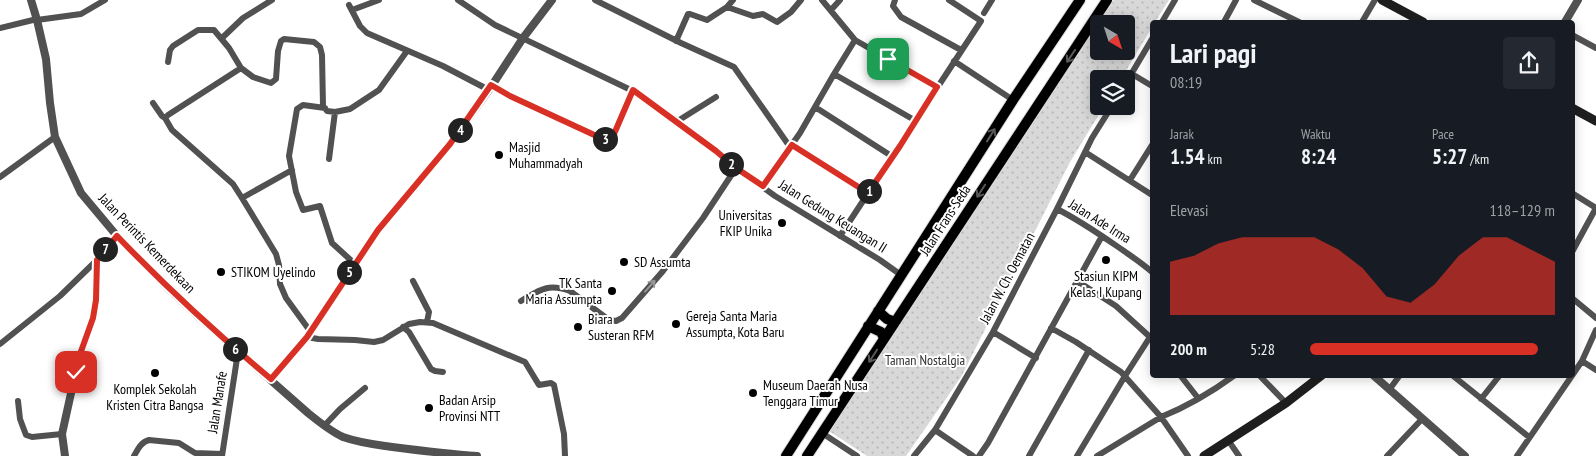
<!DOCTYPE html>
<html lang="id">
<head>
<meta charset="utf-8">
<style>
	body { margin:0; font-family:"PT Sans Narrow",sans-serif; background:#242831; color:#f1f3f6; height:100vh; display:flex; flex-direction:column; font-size:19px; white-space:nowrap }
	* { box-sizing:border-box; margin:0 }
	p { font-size:16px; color:#9ea1a6 }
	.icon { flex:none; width:28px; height:28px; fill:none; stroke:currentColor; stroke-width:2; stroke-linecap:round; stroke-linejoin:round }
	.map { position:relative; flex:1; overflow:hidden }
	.side { position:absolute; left:1150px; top:20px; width:425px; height:358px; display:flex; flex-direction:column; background:#171b24; border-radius:5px; box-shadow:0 2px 12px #0003 }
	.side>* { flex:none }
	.needle { width:32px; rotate:141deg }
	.tools { position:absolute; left:1090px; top:15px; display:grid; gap:10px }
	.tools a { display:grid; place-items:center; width:45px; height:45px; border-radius:5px; background:#171b24; box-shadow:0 2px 12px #0003; font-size:25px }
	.pin { position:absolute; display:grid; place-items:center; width:42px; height:42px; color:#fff; margin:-21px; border-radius:10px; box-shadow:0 2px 8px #0006 }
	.km { position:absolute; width:25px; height:25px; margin:-12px; border-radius:50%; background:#222; color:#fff; font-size:14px; line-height:25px; text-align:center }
	.round { display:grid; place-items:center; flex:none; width:52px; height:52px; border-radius:5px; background:#242831 }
	.overview { display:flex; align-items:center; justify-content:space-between; height:85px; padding:0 20px }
	h1 { font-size:28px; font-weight:700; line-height:38px }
	.figures { display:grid; grid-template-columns:repeat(3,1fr); gap:8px; height:85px; padding:5px 20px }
	.figures div { display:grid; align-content:center }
	.figures b { font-size:21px; font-weight:700 }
	.figures small { font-size:14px; font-weight:400 }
	.figures p { font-size:14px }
	.chart { height:140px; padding:10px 20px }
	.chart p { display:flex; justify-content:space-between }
	.chart svg { width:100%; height:90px; margin-top:5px; fill:#d93025; opacity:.7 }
	ul { padding:0 20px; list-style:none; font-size:16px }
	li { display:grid; grid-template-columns:80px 60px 1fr; align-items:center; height:38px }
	li i { height:12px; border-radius:6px; background:#d93025 }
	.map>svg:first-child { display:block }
</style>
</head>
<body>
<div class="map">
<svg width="1596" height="456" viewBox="0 0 1596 456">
	<defs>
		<pattern id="park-dots" width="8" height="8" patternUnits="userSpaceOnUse" patternTransform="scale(1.25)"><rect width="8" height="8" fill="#d8d8d8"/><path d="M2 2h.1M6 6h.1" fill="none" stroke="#b8b8b8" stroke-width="1.8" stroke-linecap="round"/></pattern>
	</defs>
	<rect width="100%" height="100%" fill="#fff"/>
	<!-- park -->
	<path fill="url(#park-dots)" fill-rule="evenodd" d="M1114,0H1169L1155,22H1152V27L1121,79H1099V106H1104L1070,162L961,377L906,456H867L829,431ZM1099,24H1126V51H1099Z"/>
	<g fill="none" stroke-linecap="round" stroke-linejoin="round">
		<!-- primary casing -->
		<g stroke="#dbdbdb" stroke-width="12">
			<path id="primary" d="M878,311L887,319L895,322
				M868,326L881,332L884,338
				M786,456L1013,100L1080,0
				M807,456L1107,0"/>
		</g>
		<!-- minor -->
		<path stroke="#515151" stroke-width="6" d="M458,0L495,25L633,91L716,151L736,168L775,196L880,260L901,275
			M595,0L681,43L734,67L790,147
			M822,0L855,40L937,87
			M895,0L893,6L901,17L961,50
			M1254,0L1299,22
			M349,5L360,26L367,33L443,66L489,90
			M727,7L753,16L763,14L777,22L791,12L801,0
			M352,10L379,0
			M831,10L840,0
			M984,13L992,0
			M37,20L81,14L105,0
			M1162,22L1175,0
			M1224,22L1236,0
			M1362,22L1375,0
			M0,28L37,19
			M1572,35L1596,48
			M222,38L243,18L272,0
			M676,41L688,14H690L707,20L727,7L733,0
			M954,61L1013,100
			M168,62L170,50L173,46L198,30H214L229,48L241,68L253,77L271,83L276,79L278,51L281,41L284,39L314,42L320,47L322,55L323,106L327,111L335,112L350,109L379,90L407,51
			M241,68L168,115L165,118L172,130L233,184L242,198L276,254L279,265L280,284L286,298L310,331
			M834,74L916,121
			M1132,74L1152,86
			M1126,83L1152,39
			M491,85L510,96L603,139H607L614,134L633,91
			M153,103L162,116L165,118
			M815,107L893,157
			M325,108L303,105L297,109L289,156L296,192L303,210L320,206L332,243L355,264
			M676,122L716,97
			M792,145L868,193
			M1085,152L1152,195
			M329,159L335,112
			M0,177L55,137
			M1130,180L1152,145
			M763,186L800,133L834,74L855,40
			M1572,193L1596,208
			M242,198L292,170
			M1057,209C1081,221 1102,236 1124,251C1134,258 1143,264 1152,272
			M840,236L981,21L949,0
			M1572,252L1596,208
			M413,281L429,312L427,322
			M1572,298L1596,318
			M521,301C540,290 547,283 570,291L609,320L616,321L622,318L663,271L703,218L736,168
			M403,327L409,332L431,369L435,371L443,372
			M1051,328L1076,342L1121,372L1161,417L1188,456
			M993,332L1036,358
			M307,337L318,339L355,340L374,342L383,340L409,324L420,322L433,323L525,362L539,385L551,383L554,385L564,434L565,456
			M0,344L60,296L97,260
			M1582,361L1596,370
			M1180,375L1198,398
			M1259,375L1286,403
			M1452,375L1529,437
			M1389,390L1400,375
			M1481,399L1500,375
			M18,401L20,419L26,435L32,437L62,434
			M324,426L340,409L365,388
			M935,430L973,456
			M822,433L857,456
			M1228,440L1239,456
			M134,456C138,449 141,442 149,440L179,443L195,453L222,454
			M222,456L238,352
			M914,456L935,430L993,332L1057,209L1092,138L1112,106
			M979,456L988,443L1102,236
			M1029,456L1089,350
			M1077,456L1125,376L1150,337L1116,306L1077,281
			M1097,456L1161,417C1186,407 1213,391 1235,375
			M1387,456L1422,419
			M1517,456L1582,361L1596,330"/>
		<!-- tertiary -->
		<path stroke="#515151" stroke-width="8" d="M31,0L37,20L46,59L50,103L55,137L81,193L117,236L169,289L200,318L308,413C319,422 330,431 343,437C357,442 371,444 385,446C416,450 446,454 477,456
			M1565,22L1578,0
			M1373,375L1465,456
			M271,379L307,337L378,230L450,144L489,90L523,38L552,0
			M65,456L62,434L79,357L93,318L96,300L97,260L117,236"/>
		<!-- secondary -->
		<path stroke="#1e1e1e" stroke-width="9" d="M1382,0L1423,22
			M1572,108L1596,121
			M1204,456L1286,403L1322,375"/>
		<!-- primary -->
		<use href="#primary" stroke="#000" stroke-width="10"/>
	</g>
	<!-- one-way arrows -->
	<defs><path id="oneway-shaft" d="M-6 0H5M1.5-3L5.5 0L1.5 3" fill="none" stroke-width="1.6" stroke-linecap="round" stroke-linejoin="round" transform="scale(1.25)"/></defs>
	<g stroke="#595959">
		<use href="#oneway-shaft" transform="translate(1071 56) rotate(124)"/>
		<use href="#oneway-shaft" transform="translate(991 135) rotate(-58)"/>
		<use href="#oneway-shaft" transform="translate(981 191) rotate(123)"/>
		<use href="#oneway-shaft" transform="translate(873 356) rotate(123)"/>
	</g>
	<use stroke="#979797" href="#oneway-shaft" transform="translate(650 286) rotate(-49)"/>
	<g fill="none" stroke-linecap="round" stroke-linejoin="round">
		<!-- route casing -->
		<g stroke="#fff" stroke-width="10">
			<path id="route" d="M76,372L79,357L93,318L96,300L97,260L117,236C166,287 217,334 271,379L307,337L378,230L450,144L491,85L510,96L603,139H608L614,134L633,90L716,151L736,168L763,186L792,145L868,193L900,146L937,87L888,59"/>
		</g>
		<!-- route -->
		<use href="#route" stroke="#d93025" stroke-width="6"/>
	</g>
	<!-- markers -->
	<g fill="#000" stroke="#fff" stroke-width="2">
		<circle cx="499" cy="155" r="5"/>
		<circle cx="782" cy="223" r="5"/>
		<circle cx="1106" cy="260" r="5"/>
		<circle cx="624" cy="262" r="5"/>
		<circle cx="221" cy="272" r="5"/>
		<circle cx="612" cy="291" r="5"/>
		<circle cx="676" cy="324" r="5"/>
		<circle cx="578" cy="327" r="5"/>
		<circle cx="155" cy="373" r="5"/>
		<circle cx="753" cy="393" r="5"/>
		<circle cx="429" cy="408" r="5"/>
	</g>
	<g text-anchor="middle" stroke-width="4" stroke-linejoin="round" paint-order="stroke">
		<!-- poi labels -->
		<g font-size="14" fill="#000" stroke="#fff" text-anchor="start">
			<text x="509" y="152">Masjid<tspan x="509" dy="16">Muhammadyah</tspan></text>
			<text x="772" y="220" text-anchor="end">Universitas<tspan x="772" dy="16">FKIP Unika</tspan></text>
			<text x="634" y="267">SD Assumta</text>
			<text x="231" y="277">STIKOM Uyelindo</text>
			<text x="1106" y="281" text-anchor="middle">Stasiun KIPM<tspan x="1106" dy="16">Kelas I Kupang</tspan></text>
			<text x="602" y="288" text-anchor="end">TK Santa<tspan x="602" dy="16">Maria Assumpta</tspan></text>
			<text x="686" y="321">Gereja Santa Maria<tspan x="686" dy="16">Assumpta, Kota Baru</tspan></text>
			<text x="588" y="324">Biara<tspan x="588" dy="16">Susteran RFM</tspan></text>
			<text x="763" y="390">Museum Daerah Nusa<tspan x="763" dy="16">Tenggara Timur</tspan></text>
			<text x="155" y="394" text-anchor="middle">Komplek Sekolah<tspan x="155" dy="16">Kristen Citra Bangsa</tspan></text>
			<text x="439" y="405">Badan Arsip<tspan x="439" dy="16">Provinsi NTT</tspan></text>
		</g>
		<!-- street labels -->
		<g font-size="14" fill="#000" stroke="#fff">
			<text transform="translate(833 216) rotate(32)" y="5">Jalan Gedung Keuangan II</text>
			<text transform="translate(945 220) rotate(-57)" y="5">Jalan Frans-Seda</text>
			<text transform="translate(1100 221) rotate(32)" y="5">Jalan Ade Irma</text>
			<text transform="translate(147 243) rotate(46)" y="5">Jalan Perintis Kemerdekaan</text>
			<text transform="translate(1007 278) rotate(-62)" y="5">Jalan W. Ch. Oematan</text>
			<text transform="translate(217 402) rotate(-81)" y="5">Jalan Manafe</text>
		</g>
		<!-- park labels -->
		<g font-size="14" fill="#2f2f2f" stroke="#fff">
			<text x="925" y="365">Taman Nostalgia</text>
		</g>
	</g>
</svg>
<div class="tools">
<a><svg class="needle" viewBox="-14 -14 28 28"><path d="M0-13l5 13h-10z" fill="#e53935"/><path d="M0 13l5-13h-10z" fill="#9ea1a6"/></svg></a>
<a><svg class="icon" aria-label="layers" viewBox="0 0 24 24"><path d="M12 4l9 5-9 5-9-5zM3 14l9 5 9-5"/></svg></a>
</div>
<div class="pin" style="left:888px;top:59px;background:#1e9e55"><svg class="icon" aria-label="arrive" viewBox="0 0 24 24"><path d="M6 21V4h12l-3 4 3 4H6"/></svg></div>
<div class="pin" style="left:76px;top:372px;background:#d93025"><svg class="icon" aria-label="check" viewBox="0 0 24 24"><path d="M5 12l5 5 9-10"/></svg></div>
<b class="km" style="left:869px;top:191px">1</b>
<b class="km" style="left:731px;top:164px">2</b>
<b class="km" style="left:605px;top:139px">3</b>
<b class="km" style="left:460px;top:130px">4</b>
<b class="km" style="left:349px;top:272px">5</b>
<b class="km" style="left:235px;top:349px">6</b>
<b class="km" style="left:105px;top:249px">7</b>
<section class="side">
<div class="overview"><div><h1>Lari pagi</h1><p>08:19</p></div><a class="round"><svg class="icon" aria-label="share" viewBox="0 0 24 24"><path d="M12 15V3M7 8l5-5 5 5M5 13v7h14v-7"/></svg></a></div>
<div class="figures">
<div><p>Jarak</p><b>1.54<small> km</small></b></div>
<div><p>Waktu</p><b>8:24</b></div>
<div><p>Pace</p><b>5:27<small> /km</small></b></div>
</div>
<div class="chart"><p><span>Elevasi</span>118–129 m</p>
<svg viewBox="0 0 160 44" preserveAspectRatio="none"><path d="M0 44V18L10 15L20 9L30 6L40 6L50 6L60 6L70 12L80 21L90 35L100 38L110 29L120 15L130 6L140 6L150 12L160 18V44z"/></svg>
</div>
<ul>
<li><b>200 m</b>5:28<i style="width:93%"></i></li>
</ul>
</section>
</div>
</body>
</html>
